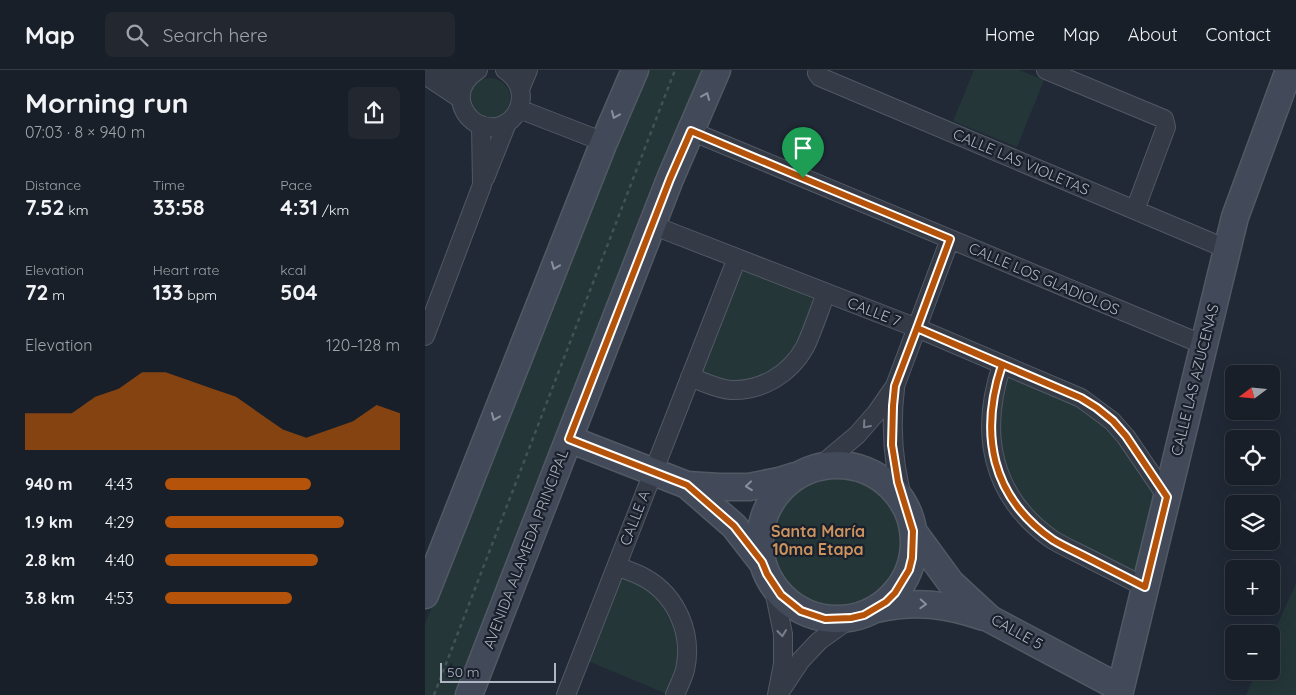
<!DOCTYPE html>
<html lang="en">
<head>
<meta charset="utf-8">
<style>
	body { margin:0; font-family:Quicksand,sans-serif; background:#222730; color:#f1f3f6; height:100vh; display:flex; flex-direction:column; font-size:19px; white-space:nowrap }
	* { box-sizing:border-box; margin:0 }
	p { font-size:16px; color:#9fa2a8 }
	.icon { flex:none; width:28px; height:28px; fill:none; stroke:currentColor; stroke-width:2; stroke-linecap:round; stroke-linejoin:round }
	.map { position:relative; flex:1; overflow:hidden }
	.details { display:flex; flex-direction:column; background:#191f28; width:425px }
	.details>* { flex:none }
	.needle { width:32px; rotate:254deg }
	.buttons { position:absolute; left:800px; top:295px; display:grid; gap:10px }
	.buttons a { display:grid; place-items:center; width:55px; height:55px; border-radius:8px; background:#191f28; box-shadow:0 5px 20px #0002,0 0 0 1px #373d45; font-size:25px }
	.scale { position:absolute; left:15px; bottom:12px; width:116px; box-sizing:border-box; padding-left:5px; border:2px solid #aeb6c3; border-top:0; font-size:14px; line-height:18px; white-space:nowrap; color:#aeb6c3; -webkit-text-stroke:4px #1a202b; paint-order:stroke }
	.pin { position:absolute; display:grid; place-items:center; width:42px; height:42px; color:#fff; margin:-51px -21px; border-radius:50% 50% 50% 0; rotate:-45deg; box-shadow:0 0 5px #0007 }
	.pin .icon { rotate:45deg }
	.round { display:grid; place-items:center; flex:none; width:52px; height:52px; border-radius:8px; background:#222730 }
	.head { display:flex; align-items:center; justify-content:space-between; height:85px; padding:0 25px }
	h1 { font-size:28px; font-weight:700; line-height:38px }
	.figures { display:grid; grid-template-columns:repeat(3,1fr); gap:8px; height:85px; padding:5px 25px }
	.figures div { display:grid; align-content:center }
	.figures b { font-size:21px; font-weight:700 }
	.figures small { font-size:14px; font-weight:400 }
	.figures p { font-size:14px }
	.chart { height:140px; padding:10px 25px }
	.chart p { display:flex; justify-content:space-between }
	.chart svg { width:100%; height:90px; margin-top:5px; fill:#b45309; opacity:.7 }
	ul { padding:0 25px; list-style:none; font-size:16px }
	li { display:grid; grid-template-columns:80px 60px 1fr; align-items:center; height:38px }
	li i { height:12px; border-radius:6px; background:#b45309 }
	header { display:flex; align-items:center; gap:30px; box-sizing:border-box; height:70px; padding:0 25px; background:#191f28; border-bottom:1px solid #373d45 }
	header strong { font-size:24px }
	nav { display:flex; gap:28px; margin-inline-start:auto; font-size:18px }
	.search { width:350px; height:45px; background:#222730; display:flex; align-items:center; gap:12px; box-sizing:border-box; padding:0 18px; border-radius:8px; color:#9fa2a8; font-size:19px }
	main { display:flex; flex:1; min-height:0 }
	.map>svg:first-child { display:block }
</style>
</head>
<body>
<header>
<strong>Map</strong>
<div class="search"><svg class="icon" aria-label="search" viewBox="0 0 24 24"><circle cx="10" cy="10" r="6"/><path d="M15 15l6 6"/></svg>Search here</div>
<nav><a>Home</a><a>Map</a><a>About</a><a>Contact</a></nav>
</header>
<main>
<section class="details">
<div class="head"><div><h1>Morning run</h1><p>07:03 · 8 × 940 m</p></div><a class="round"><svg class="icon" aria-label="share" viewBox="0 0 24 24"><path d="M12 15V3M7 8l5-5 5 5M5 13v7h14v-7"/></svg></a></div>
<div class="figures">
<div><p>Distance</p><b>7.52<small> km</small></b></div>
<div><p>Time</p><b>33:58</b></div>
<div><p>Pace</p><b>4:31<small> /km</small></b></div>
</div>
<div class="figures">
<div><p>Elevation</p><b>72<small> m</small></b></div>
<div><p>Heart rate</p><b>133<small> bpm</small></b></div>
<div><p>kcal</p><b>504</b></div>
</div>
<div class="chart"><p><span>Elevation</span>120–128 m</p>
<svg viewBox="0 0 160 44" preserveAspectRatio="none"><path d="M0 44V26L10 26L20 26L30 18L40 14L50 6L60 6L70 10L80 14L90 18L100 26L110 34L120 38L130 34L140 30L150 22L160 26V44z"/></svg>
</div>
<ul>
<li><b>940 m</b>4:43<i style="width:62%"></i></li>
<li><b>1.9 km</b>4:29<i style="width:76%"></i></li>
<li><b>2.8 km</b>4:40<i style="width:65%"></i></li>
<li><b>3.8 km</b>4:53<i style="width:54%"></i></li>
</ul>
</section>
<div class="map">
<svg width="871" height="625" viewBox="0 0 871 625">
	<rect width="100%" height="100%" fill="#212936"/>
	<!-- green -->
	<path fill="#243638" d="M221,0H282L32,625H0V554Z
		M549,0H594L619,10L592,77L528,51Z
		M45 28a20 20 0 1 1 40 0a20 20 0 1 1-40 0Z
		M317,197L391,227L375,271L364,290L333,310L312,313L291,310L274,302Z
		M581,305C610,318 650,331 674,351C694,367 716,406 732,428L713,505L631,461L608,445L592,424L580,398L574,369L572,340Z
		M342 472a70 70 0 1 1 140 0a70 70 0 1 1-140 0Z
		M197,504L219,513L249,546L255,572L254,596L242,624L163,591Z
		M871,513V625H821L832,601H846V569Z"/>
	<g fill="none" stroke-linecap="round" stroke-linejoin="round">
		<!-- street casing -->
		<g stroke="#515964" stroke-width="20">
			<path id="street" d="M53,0C42,7 34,17 36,31C38,41 43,48 51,53C86,72 115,23 80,0
				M393,0L392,3L395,7L802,179
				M621,0L739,49L741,57L710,140
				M0,1L44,6
				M0,5L36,29
				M95,19L103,0
				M94,39L179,72
				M266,61L779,275
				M60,108L82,53
				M227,155L492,258L656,328L687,351L701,367L742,427
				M0,266L57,115L56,55
				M577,295C554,363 566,427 628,470C638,476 649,481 659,486C679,496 700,507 720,517
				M265,307C279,312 292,319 306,320C337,321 365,304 380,277C388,260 394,241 401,223
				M470,319C465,359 468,397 480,437
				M395,396L432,365L452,342L470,316L525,169
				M192,496C201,500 211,503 220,508C252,526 268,564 260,600C258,608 253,617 250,625
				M348,515L358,564V594L352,625
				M356,620L376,590L394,571L426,548
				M141,625L312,188"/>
		</g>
		<!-- secondary casing -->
		<g stroke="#515964" stroke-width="29">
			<path id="secondary" d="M144,369L262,415L294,417H324L354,411L370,406
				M335 472a77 77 0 1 1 154 0a77 77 0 1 1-154 0Z
				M262,415L309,456L337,492
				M488,461L526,513L565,549L695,618
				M0,525L179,72L210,0
				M451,539C491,530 521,534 559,547
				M44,625L245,109L292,0
				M694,625L810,147L864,0"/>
		</g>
		<!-- path -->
		<path stroke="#425356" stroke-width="2.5" stroke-dasharray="4 4" stroke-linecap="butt" d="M9,625L250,0"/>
		<!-- street -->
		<use href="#street" stroke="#343b46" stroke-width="18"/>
		<!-- secondary -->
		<use href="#secondary" stroke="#424a59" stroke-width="26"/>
	</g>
	<!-- one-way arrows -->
	<defs><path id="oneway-chevron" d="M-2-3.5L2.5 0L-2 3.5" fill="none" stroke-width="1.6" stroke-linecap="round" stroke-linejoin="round" transform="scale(1.25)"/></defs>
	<g stroke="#88909e">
		<use href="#oneway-chevron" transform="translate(281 26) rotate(-67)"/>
		<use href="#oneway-chevron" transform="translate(190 45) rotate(113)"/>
		<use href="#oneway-chevron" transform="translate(130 196) rotate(112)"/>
		<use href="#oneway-chevron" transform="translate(70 347) rotate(112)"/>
		<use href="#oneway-chevron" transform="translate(324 416) rotate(174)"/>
		<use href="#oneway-chevron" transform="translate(498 534) rotate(3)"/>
	</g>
	<g stroke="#777f8b">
		<use href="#oneway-chevron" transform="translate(441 355) rotate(131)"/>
		<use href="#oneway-chevron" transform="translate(357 563) rotate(84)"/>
	</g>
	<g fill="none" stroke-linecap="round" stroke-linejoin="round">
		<!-- route casing -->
		<g stroke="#fff" stroke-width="10">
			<path id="route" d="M378,108L266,61L245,109L144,369L262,415L309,456L337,492L342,504L356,525L376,541L400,549L426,548L439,545L461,532L470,523L484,500L487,488L488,461L473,412L467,375L468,336L470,316L492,258L656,328L672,338L688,351L701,366L742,427L720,517C700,507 679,496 659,486C649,481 638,476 628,470C566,427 554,364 577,295L492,258L525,169L378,108"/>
		</g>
		<!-- route -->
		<use href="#route" stroke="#b45309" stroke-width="6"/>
	</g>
	<g text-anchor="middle" stroke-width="4.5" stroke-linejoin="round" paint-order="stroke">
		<!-- street labels -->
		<g font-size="15" fill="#aeb6c3" stroke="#1a202b">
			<text transform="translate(596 92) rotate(23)" y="5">CALLE LAS VIOLETAS</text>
			<text transform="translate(619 209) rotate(23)" y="5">CALLE LOS GLADIOLOS</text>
			<text transform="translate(449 242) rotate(21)" y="5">CALLE 7</text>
			<text transform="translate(770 310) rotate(-76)" y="5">CALLE LAS AZUCENAS</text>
			<text transform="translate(210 448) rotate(-69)" y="5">CALLE A</text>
			<text transform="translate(101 479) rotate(-69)" y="5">AVENIDA ALAMEDA PRINCIPAL</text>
			<text transform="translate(592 562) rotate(29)" y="5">CALLE 5</text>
		</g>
		<!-- neighbourhood labels -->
		<g font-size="16" font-weight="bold" fill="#cd935f" stroke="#1a202b">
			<text x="393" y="467">Santa María<tspan x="393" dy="18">10ma Etapa</tspan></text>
		</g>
	</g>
</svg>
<div class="buttons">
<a><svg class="needle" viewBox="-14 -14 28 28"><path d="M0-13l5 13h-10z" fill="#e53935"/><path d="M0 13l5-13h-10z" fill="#9fa2a8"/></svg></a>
<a><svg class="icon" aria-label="locate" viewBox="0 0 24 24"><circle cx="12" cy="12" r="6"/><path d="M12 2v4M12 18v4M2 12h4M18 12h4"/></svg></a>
<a><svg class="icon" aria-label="layers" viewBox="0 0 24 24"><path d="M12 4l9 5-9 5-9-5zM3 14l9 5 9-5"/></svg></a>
<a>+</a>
<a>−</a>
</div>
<div class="scale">50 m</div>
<div class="pin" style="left:378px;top:108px;background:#1e9e55"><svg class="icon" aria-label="arrive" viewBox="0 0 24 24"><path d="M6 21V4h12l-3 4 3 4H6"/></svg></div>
</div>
</main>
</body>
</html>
